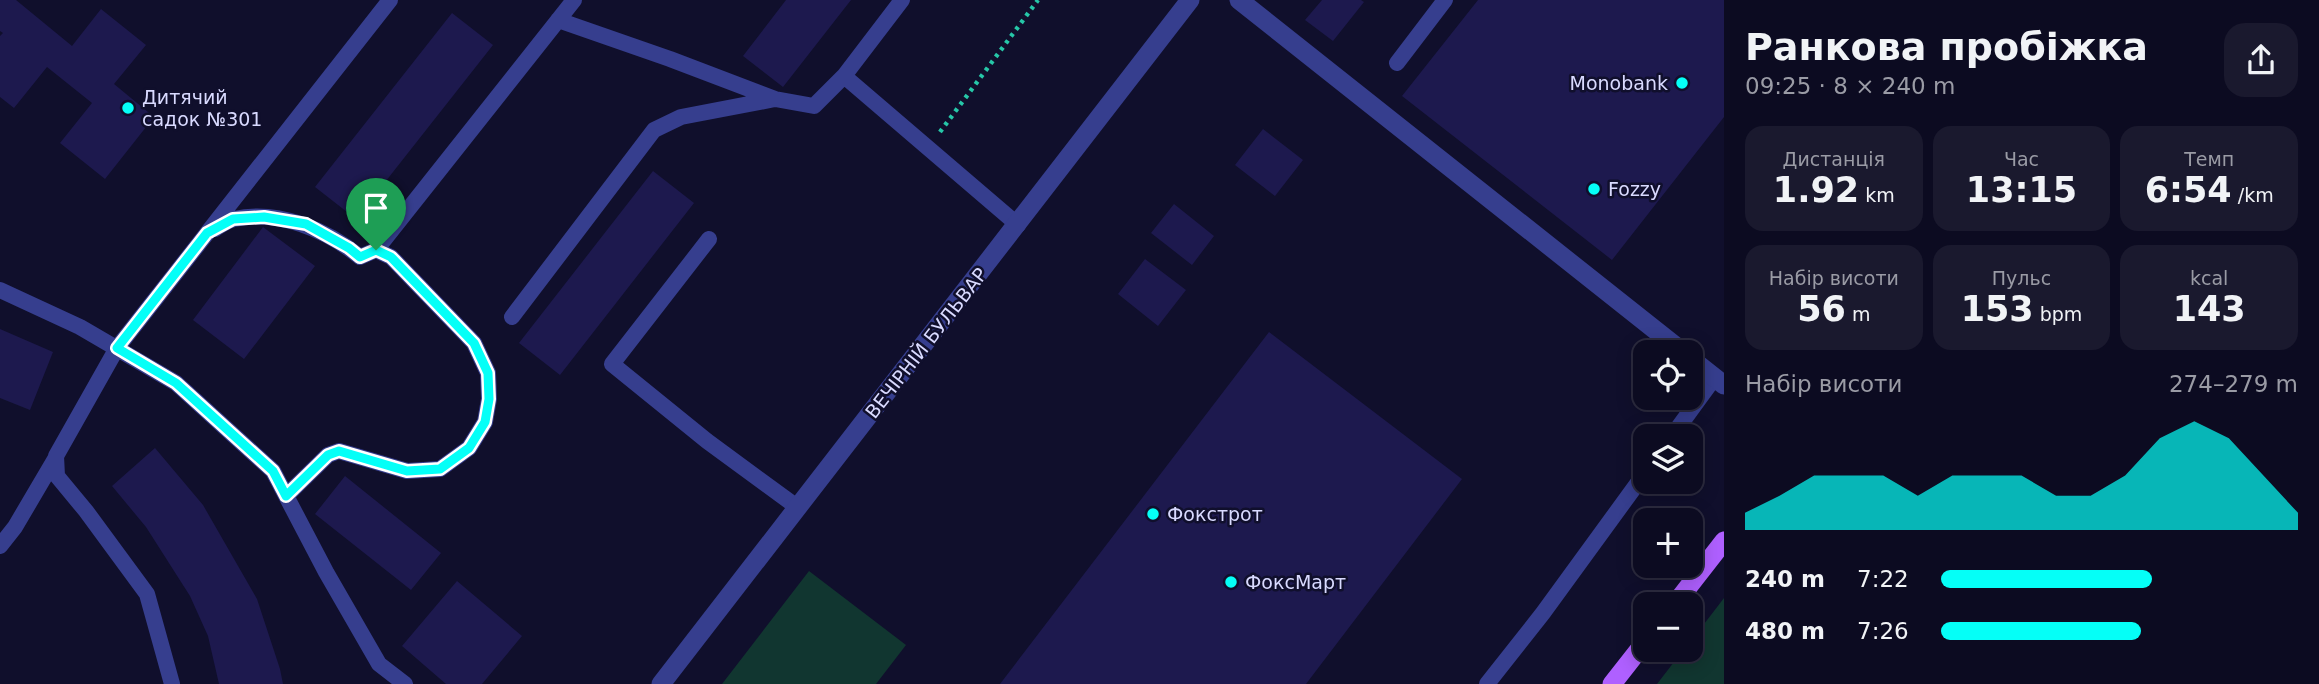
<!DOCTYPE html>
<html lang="uk">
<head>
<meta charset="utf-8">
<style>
	body { margin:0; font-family:"DejaVu Sans",sans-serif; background:#1a192e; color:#f1f3f6; height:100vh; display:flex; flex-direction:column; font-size:26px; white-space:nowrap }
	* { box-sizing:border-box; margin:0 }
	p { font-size:23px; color:#9a9ba5 }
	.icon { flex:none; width:38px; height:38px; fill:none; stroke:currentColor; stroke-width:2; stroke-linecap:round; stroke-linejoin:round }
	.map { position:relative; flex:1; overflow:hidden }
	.drawer { display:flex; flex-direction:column; background:#0c0b21; width:595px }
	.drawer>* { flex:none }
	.controls { position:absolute; left:1633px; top:340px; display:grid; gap:14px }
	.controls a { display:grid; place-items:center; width:70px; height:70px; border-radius:14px; background:#0c0b21; box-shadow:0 4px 18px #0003,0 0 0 2px #2c2b3f; font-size:35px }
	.pin { position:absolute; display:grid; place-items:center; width:60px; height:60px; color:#fff; margin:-72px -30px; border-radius:50% 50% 50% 0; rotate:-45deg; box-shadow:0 0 7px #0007 }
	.pin .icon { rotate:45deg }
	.round { display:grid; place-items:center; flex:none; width:74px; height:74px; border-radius:21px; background:#1a192e }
	.headline { display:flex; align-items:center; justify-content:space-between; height:119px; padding:0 21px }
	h1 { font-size:38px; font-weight:600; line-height:52px }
	.metrics { display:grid; grid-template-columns:repeat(3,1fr); gap:10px; height:119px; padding:7px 21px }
	.metrics div { display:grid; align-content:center; border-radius:18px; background:#1a192e; text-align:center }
	.metrics b { font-size:35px; font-weight:600 }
	.metrics small { font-size:19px; font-weight:400 }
	.metrics p { font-size:19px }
	.chart { height:196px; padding:14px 21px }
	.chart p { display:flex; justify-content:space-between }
	.chart svg { width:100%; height:126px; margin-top:7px; fill:#05fff7; opacity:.7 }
	ul { padding:0 21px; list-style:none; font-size:23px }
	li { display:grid; grid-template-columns:112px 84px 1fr; align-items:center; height:52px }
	li i { height:18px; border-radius:9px; background:#05fff7 }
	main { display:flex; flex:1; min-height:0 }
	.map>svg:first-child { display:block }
</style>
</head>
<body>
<main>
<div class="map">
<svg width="1724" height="684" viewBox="0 0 1724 684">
	<rect width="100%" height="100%" fill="#100f2c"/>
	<!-- green -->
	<path fill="#113630" d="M809,571L906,645L876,684H722Z
		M1724,598V684H1657L1684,649H1690L1691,641Z"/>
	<!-- building -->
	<path fill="#1d194e" d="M0,0H16L72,46L101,9L146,45L114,84L154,117L105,179L60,143L92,103L47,67L14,108L0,97V36L3,33L0,31Z
		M786,0H851L783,87L743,56Z
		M1322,0H1361L1364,2L1333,41L1305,20Z
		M1478,0H1724V117L1612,260L1402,96Z
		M452,13L493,45L356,219L315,187Z
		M1263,129L1303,160L1275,196L1235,165Z
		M653,171L694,203L560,375L519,343Z
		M1174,204L1214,236L1192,265L1151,233Z
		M263,227L315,266L244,359L193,320Z
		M1145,259L1186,290L1158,326L1118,294Z
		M0,329L53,352L30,410L0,398Z
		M1269,332L1462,479L1306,684H1000Z
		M155,448L203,505L257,599L280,669L283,684H219L208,636L190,596L146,527L112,486Z
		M345,476L441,553L411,590L315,514Z
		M457,581L522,636L482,684H446L402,646Z"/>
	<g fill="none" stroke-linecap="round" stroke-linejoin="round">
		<!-- path -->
		<path stroke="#26c7a8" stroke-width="4.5" stroke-dasharray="3.5 5" stroke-linecap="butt" d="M940,132L1038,0"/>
		<!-- service -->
		<path stroke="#363e8e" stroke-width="16" d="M902,0L844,76L1018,225
			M558,20L670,59L775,99L814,106L844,76
			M1397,63L1445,0
			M215,229C221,225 228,220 234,219C278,209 327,230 360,257L376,250L391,257L474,343L488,373L489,399L485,422L469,448L440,469L407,471L339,451L328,455L286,496
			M709,239L612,364L707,441L797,507
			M376,250L574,0
			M0,290L80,327L176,383L273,471L326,572L379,664L405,684
			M512,317L654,130L681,117L775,99
			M1672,436L1715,377
			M0,546L15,527L55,459
			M172,684L147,594L86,511L57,476L56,456L117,348L390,0
			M1487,684L1543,613L1645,473"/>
		<!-- minor -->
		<path stroke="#363e8e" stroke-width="19" d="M1239,0L1683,352
			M1690,358L1724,385"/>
		<!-- tertiary -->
		<path stroke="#363e8e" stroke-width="19" d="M661,684L1190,0"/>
		<!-- primary -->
		<path stroke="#af60ff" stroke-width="19" d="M1675,604L1724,541
			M1612,684L1645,642"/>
	</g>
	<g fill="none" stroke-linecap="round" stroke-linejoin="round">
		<!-- route casing -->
		<g stroke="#fff" stroke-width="14">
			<path id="route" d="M264,217L306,224L349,248L360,257L376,250L391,257L474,343L488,373L489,399L485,422L469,448L440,469L407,471L339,451L328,455L286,496L273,471L176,383L117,348L207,233L233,219Z"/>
		</g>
		<!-- route -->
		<use href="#route" stroke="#05fff7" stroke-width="9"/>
	</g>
	<!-- markers -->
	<g fill="#05fff7" stroke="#100f2c" stroke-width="2.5">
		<circle cx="1682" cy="83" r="7"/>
		<circle cx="128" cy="108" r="7"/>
		<circle cx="1594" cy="189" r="7"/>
		<circle cx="1153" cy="514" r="7"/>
		<circle cx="1231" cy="582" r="7"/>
	</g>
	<g text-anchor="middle" stroke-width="5" stroke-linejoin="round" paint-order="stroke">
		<!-- poi labels -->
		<g font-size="19" fill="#d9daff" stroke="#100f2c" text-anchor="start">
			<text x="1668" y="90" text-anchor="end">Monobank</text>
			<text x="142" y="104">Дитячий<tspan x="142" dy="22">садок №301</tspan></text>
			<text x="1608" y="196">Fozzy</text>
			<text x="1167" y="521">Фокстрот</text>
			<text x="1245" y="589">ФоксМарт</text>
		</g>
		<!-- street labels -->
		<g font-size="19" fill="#d9daff" stroke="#100f2c">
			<text transform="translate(926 343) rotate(-52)" y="7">ВЕЧІРНІЙ БУЛЬВАР</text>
		</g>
	</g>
</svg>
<div class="controls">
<a><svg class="icon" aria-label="locate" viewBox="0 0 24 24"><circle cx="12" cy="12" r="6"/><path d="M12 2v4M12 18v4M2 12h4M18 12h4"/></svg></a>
<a><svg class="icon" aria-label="layers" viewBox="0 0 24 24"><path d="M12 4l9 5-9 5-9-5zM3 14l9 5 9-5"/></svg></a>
<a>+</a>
<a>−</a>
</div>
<div class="pin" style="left:376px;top:250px;background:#1e9e55"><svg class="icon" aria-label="arrive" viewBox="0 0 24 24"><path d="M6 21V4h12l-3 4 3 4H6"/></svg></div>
</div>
<section class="drawer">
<div class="headline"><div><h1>Ранкова пробіжка</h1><p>09:25 · 8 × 240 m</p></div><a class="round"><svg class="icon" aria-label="share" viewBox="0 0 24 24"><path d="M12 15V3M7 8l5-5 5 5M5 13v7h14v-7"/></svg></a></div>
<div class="metrics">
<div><p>Дистанція</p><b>1.92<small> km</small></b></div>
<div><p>Час</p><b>13:15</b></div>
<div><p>Темп</p><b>6:54<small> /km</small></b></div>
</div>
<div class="metrics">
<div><p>Набір висоти</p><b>56<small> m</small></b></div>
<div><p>Пульс</p><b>153<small> bpm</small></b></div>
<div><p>kcal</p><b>143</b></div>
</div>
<div class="chart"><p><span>Набір висоти</span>274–279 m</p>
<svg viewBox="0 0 160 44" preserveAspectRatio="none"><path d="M0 44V38L10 32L20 25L30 25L40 25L50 32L60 25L70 25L80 25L90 32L100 32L110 25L120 12L130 6L140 12L150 25L160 38V44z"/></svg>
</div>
<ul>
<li><b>240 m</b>7:22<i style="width:59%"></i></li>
<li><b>480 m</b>7:26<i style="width:56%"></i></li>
</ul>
</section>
</main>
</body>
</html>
